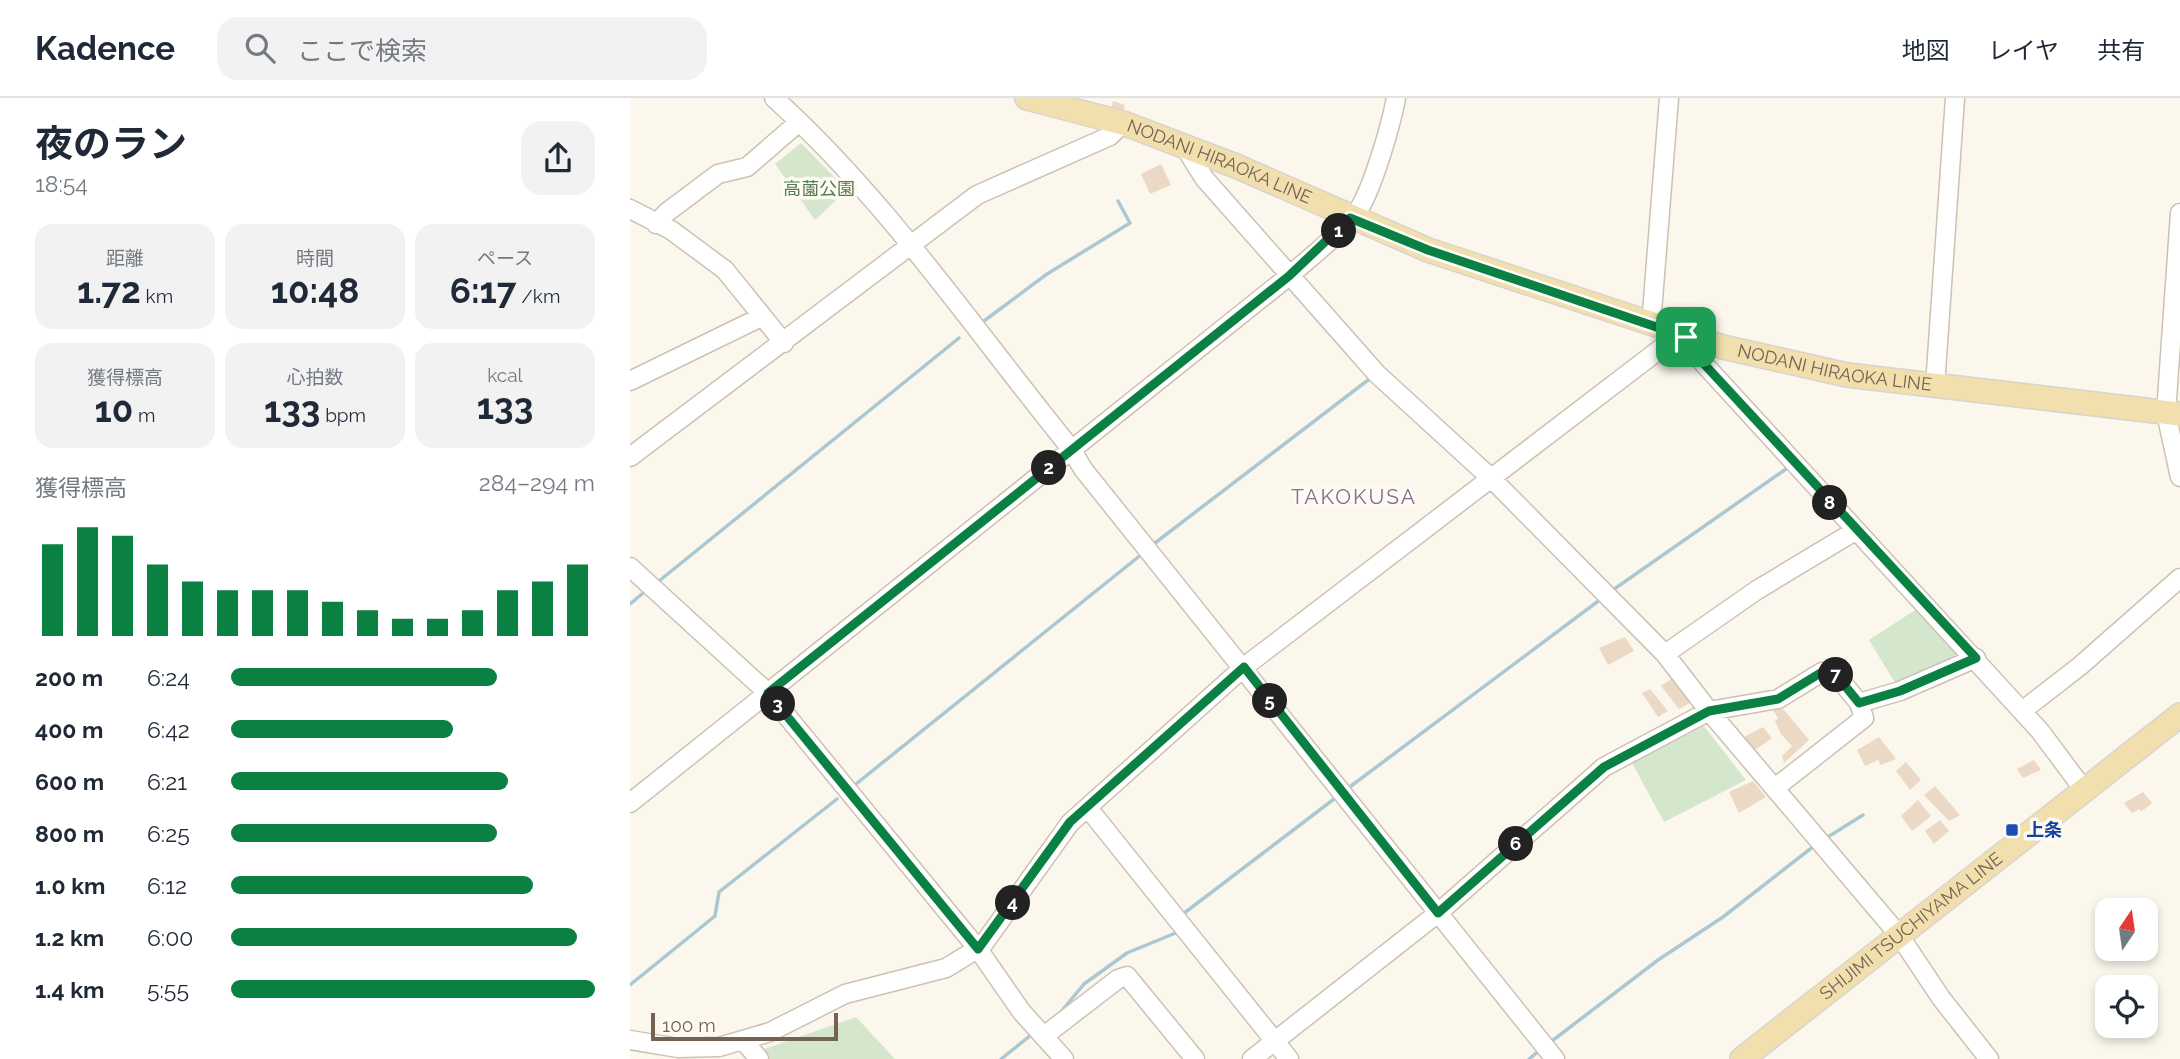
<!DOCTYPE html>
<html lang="ja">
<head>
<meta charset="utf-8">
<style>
	body { margin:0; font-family:Raleway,"Noto Sans JP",sans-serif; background:#f2f2f3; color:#1f2937; height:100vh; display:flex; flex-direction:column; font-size:26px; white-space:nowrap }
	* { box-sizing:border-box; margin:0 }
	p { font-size:23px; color:#747a83 }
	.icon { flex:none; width:38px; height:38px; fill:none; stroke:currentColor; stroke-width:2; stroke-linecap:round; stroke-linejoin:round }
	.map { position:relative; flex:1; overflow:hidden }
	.details { display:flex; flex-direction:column; background:#fff; width:630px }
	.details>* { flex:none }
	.needle { width:46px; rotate:13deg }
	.buttons { position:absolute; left:1465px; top:800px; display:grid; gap:14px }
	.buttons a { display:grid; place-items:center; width:63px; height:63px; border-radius:14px; background:#fff; box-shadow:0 4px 10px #0003; font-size:35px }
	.scale { position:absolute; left:21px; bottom:18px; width:187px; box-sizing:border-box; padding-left:7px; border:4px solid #746252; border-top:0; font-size:19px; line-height:24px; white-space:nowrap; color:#746252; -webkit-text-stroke:5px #fdfbf3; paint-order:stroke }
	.pin { position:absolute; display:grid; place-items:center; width:60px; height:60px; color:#fff; margin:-30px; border-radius:14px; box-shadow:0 4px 10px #0006 }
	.km { position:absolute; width:35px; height:35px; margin:-18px; border-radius:50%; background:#222; color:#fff; font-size:19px; line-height:35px; text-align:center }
	.round { display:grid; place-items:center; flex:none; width:74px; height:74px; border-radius:21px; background:#f2f2f3 }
	.overview { display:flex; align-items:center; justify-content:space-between; height:119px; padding:0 35px }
	h1 { font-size:38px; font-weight:700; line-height:52px }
	.figures { display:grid; grid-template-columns:repeat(3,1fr); gap:10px; height:119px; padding:7px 35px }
	.figures div { display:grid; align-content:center; border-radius:18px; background:#f2f2f3; text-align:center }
	.figures b { font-size:35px; font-weight:700 }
	.figures small { font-size:19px; font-weight:400 }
	.figures p { font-size:19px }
	.chart { height:196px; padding:14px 35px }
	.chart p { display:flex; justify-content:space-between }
	.chart svg { width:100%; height:126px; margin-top:7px; stroke:#0b8043; stroke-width:6 }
	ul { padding:0 35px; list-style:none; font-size:23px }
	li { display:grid; grid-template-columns:112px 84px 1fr; align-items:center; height:52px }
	li i { height:18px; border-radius:9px; background:#0b8043 }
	header { display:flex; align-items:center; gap:42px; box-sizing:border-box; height:98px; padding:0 35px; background:#fff; border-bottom:2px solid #e0e1e3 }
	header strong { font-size:33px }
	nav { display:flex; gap:38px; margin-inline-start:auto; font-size:24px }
	.search { width:490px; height:63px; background:#f2f2f3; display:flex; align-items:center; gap:18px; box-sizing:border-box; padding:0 24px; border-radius:21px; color:#747a83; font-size:26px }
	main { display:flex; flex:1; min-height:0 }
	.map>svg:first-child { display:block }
</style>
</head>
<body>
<header>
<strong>Kadence</strong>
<div class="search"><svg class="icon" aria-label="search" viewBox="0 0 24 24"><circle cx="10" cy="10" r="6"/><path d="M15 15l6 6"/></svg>ここで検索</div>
<nav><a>地図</a><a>レイヤ</a><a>共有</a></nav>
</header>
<main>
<section class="details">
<div class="overview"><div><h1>夜のラン</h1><p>18:54</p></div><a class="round"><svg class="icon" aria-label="share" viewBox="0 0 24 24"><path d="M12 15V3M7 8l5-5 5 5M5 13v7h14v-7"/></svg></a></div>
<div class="figures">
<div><p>距離</p><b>1.72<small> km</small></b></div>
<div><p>時間</p><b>10:48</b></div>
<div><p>ペース</p><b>6:17<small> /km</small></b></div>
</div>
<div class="figures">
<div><p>獲得標高</p><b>10<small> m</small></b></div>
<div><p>心拍数</p><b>133<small> bpm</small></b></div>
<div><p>kcal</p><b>133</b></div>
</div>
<div class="chart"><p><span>獲得標高</span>284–294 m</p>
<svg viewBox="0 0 160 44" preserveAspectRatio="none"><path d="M5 44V12M15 44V6M25 44V9M35 44V19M45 44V25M55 44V28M65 44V28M75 44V28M85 44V32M95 44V35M105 44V38M115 44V38M125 44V35M135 44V28M145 44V25M155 44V19"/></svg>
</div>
<ul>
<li><b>200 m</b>6:24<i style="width:73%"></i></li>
<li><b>400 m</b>6:42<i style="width:61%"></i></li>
<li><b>600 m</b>6:21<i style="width:76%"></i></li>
<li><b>800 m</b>6:25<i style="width:73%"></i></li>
<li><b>1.0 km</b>6:12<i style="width:83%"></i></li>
<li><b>1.2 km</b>6:00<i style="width:95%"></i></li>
<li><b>1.4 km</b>5:55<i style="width:100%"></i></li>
</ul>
</section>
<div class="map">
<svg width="1550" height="961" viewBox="0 0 1550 961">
	<rect width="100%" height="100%" fill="#fbf7ed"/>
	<!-- green -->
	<path fill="#d4e7cc" d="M171,45L217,92L185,122L145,66Z
		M1296,505L1346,560L1270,593L1239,542Z
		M1074,628L1116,682L1034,724L1002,665Z
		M226,919L265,961H139L131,952Z"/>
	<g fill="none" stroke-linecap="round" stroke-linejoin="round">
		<!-- stream -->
		<path stroke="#aac8d3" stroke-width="3.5" d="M354,223L417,176L500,125L488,103
			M525,445L742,279
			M29,483L329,240
			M980,494L1156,371
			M0,506L12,496
			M226,686L512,456
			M717,691L971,501
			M1193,742L1233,717
			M553,816L708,698
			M0,887L85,818L89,794L207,701
			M430,915L454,886L497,855L548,834
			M918,946L1028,862L1093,819L1184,748
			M371,961L401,937
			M899,961L909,953"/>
	</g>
	<!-- building -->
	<path fill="#ebd9c5" d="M483,3L495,7L493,15L481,12Z
		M531,66L541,87L520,96L511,76Z
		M995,539L1004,553L978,567L969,550Z
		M1044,579L1062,604L1049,611L1031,588Z
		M1020,591L1038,613L1028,619L1012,595Z
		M1149,606L1179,642L1154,665L1152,658L1162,648L1151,636L1145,623L1148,620L1143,612Z
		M1133,629L1142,640L1125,652L1114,639Z
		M1249,639L1266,661L1251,667L1248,662L1235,668L1227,652Z
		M1404,662L1411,672L1393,680L1387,671Z
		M1276,664L1291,682L1280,692L1266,673Z
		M1123,683L1136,699L1109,715L1099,694Z
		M1305,688L1330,717L1319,723L1294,697Z
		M1513,694L1522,705L1511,714L1510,711L1502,715L1494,705Z
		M1288,702L1301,718L1282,733L1271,718Z
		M1310,722L1319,733L1304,746L1295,733Z"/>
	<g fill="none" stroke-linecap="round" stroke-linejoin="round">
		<!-- minor casing -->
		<g stroke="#ccc1b3" stroke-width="21">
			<path id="minor" d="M144,0C258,103 345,233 442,352L453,371L925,961
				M554,48L574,80L747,276L863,382L1035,556L1079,613L1269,837L1311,900L1359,961
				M0,111L41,132L95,172L154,245
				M1550,115L1536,315L1550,379
				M26,126L36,115L88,76L117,69L169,24
				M1021,227L1039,0
				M1056,239L1063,254L1410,633L1454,692
				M0,283L131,219
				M1305,288L1325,0
				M0,359L347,97L480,38L493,25
				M0,469L138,595L348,851L391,913L434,961
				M1035,556L1127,492L1225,433
				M1392,613L1450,568L1550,480
				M1145,690L1234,620L1229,605
				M0,705L659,178C682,158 708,138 727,114C742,93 761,27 766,0
				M458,710L659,961
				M414,938L488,881L497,878L565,961
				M0,942L48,950L89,949L140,934L215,896L316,870L352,848L440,725L614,569L1038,245L1046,234
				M113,942L129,961
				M622,961L808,815L974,669L1079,613L1148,601L1192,574L1203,573L1229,605L1270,593L1346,560"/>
		</g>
		<!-- major casing -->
		<g stroke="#d8d3cf" stroke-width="26">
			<g id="major">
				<path id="s1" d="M397,0L493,25L606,68L798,152L1093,249L1217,277L1550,316"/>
				<path id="s2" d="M1112,961L1550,617"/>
			</g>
		</g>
		<!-- minor -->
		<use href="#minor" stroke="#fff" stroke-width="18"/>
		<!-- major -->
		<use href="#major" stroke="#f1e0ae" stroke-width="23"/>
	</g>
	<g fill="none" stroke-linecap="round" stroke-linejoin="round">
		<!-- route casing -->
		<g stroke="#fff" stroke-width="14">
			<path id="route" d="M720,120L798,152L1056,239L1063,254L1346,560L1270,593L1229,605L1203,573L1192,574L1148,601L1079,613L974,669L808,815L614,569L440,724L348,851L138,595L659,178Z"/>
		</g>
		<!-- route -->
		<use href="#route" stroke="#0b8043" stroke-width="9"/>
	</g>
	<!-- markers -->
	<rect fill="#1a4fb4" stroke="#fdfbf3" stroke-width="2.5" x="1375" y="725" width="14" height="14" rx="3.5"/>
	<g text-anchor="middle" stroke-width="7" stroke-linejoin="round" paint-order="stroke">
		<!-- street labels -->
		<g font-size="18" fill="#746252" stroke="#fdfbf3">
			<text dy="6" stroke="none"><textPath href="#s1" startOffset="203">NODANI HIRAOKA LINE</textPath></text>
			<text dy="6" stroke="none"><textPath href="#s1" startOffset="854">NODANI HIRAOKA LINE</textPath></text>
			<text dy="6" stroke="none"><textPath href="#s2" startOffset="215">SHIJIMI TSUCHIYAMA LINE</textPath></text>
		</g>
		<!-- park labels -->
		<g font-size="18" fill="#567d4e" stroke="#fdfbf3">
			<text x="189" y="97">高薗公園</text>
		</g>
		<!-- transit labels -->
		<g font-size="18" font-weight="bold" fill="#164399" stroke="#fdfbf3" text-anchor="start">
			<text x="1396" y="738">上条</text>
		</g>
		<!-- quarter labels -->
		<g font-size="21" letter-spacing="2" fill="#876a8e" stroke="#fdfbf3">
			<text x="724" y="406">TAKOKUSA</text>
		</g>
	</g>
</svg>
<div class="buttons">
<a><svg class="needle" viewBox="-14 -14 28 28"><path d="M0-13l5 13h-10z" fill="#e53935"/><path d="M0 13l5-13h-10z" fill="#747a83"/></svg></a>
<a><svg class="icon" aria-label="locate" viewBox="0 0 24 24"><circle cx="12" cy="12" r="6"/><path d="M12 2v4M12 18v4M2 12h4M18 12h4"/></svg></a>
</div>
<div class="scale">100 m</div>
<div class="pin" style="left:1056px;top:239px;background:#1e9e55"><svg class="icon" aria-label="arrive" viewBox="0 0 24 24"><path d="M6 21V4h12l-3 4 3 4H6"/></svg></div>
<b class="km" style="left:709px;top:133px">1</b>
<b class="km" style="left:419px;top:370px">2</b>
<b class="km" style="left:148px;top:606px">3</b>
<b class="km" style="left:383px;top:805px">4</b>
<b class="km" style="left:640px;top:603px">5</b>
<b class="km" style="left:886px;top:746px">6</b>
<b class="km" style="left:1206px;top:577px">7</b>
<b class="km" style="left:1200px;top:405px">8</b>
</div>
</main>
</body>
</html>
